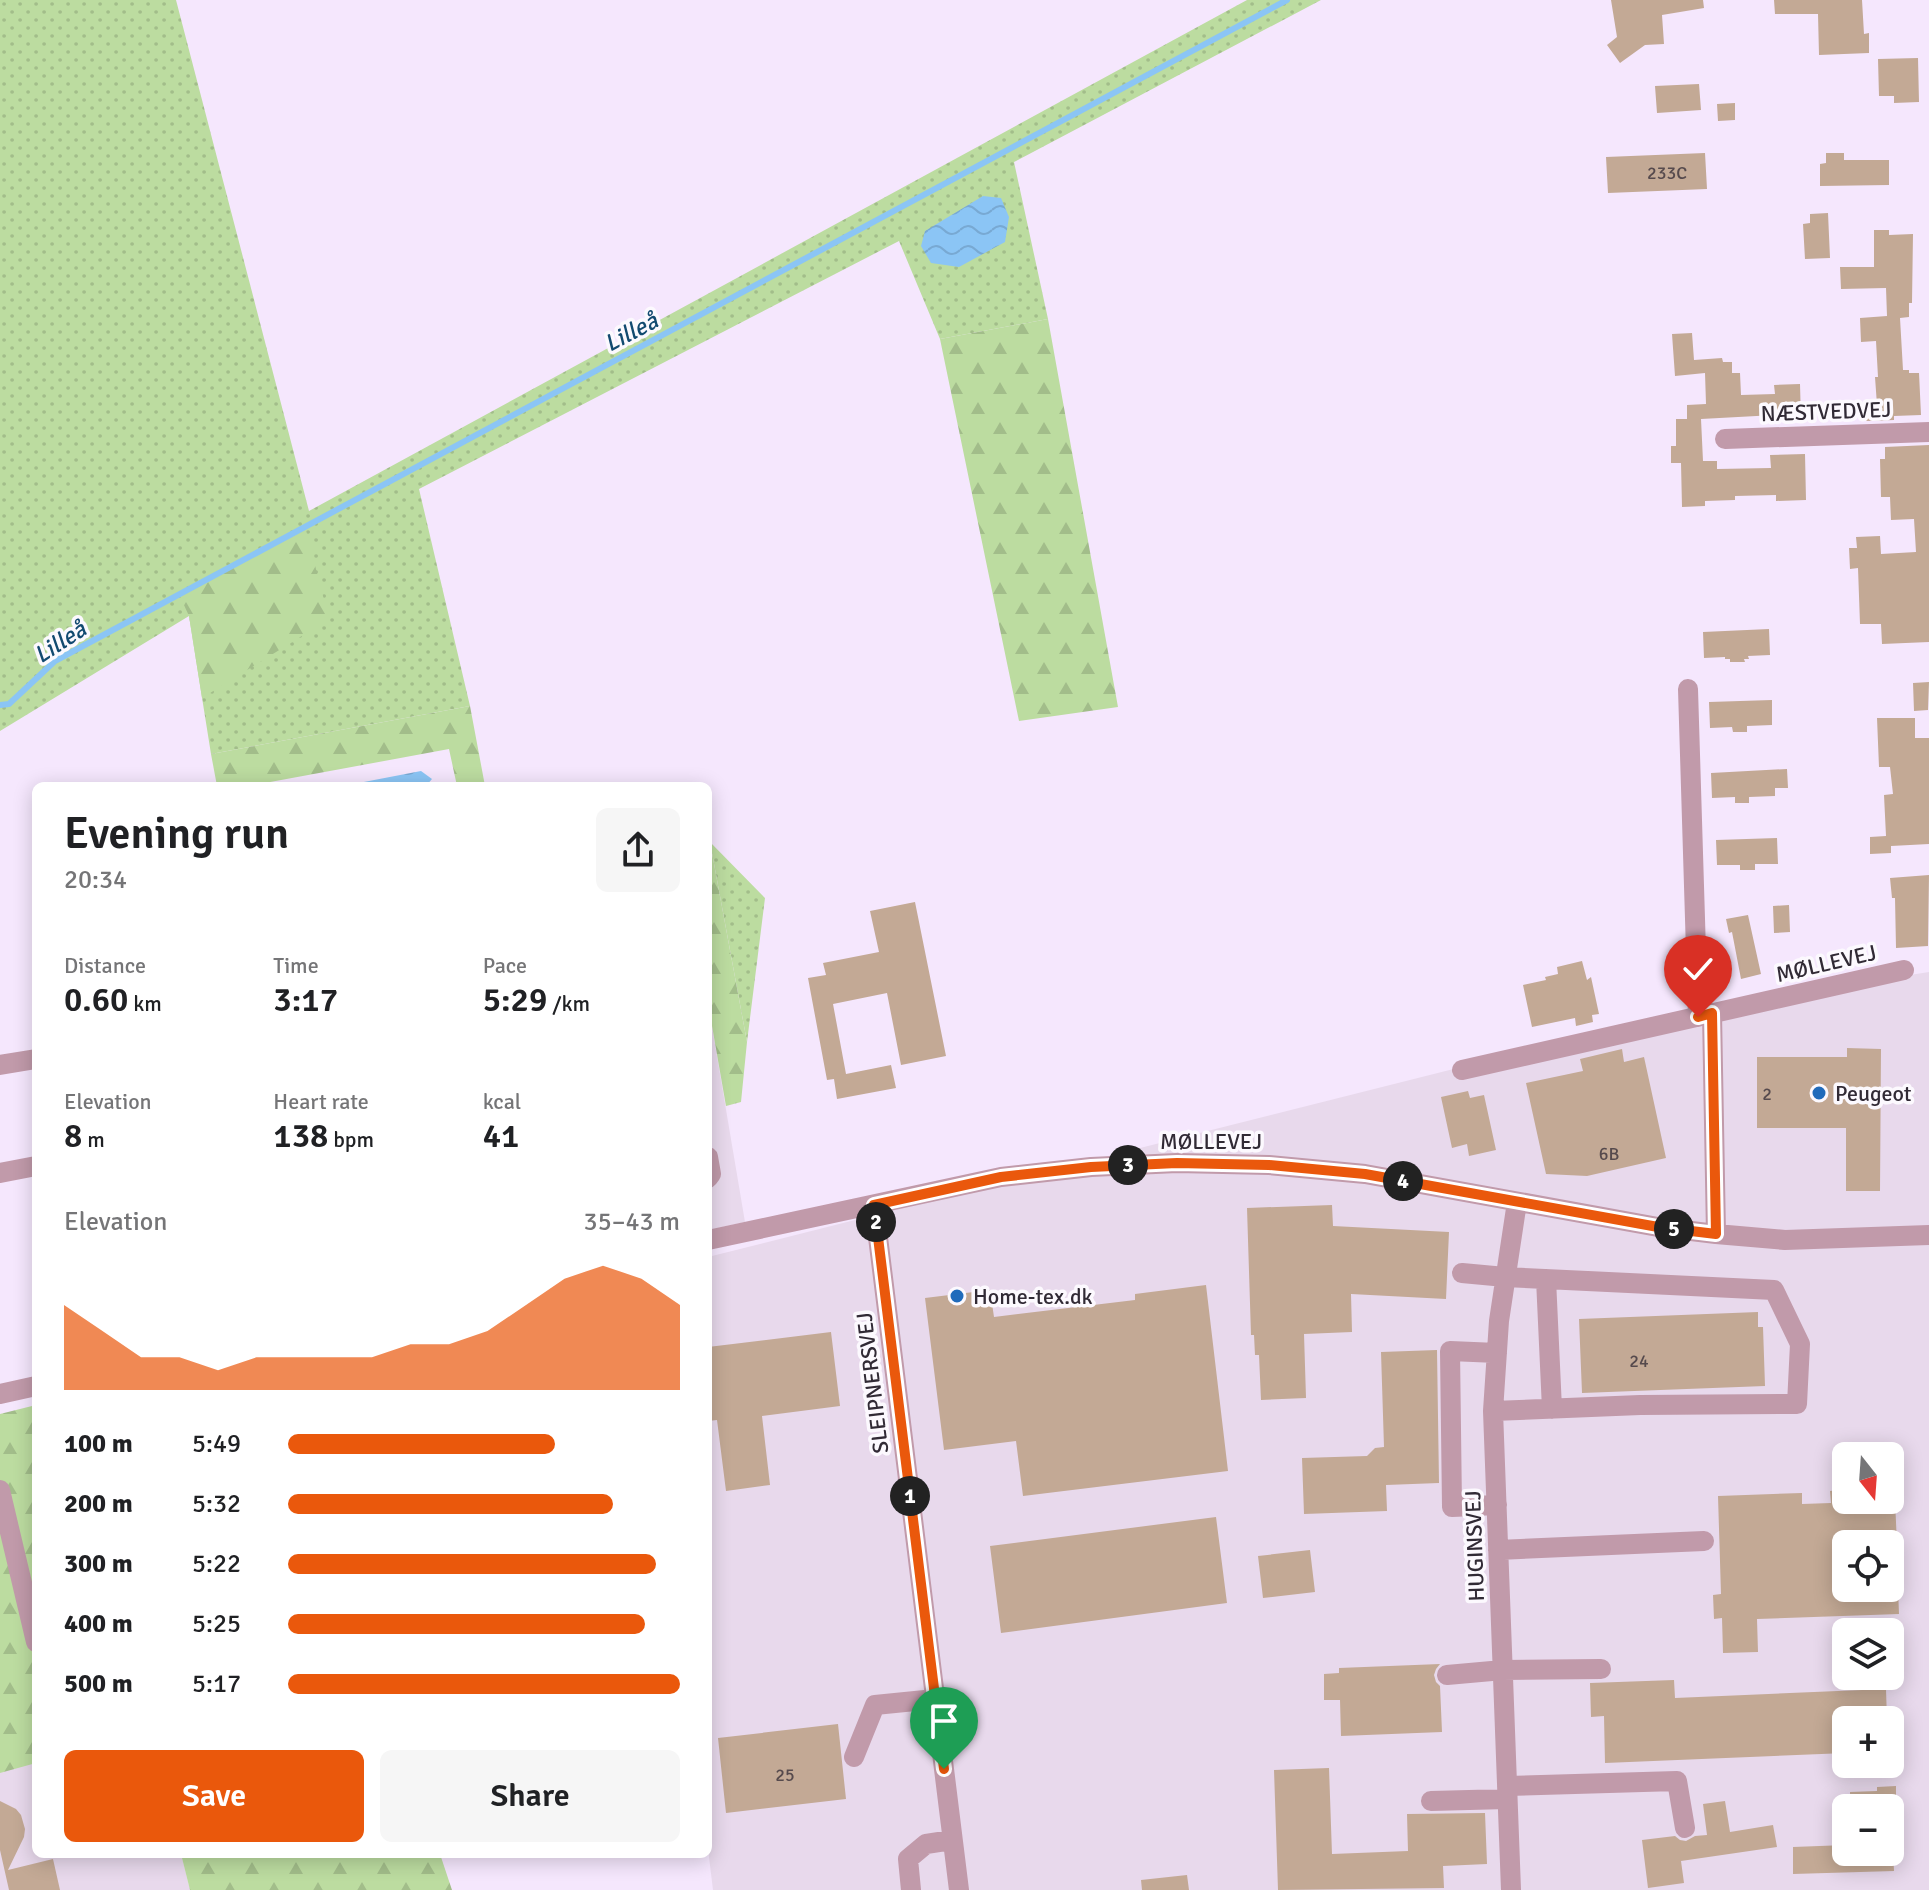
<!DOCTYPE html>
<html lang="en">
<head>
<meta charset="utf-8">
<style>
	body { margin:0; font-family:Signika,sans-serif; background:#f6f6f6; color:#202124; height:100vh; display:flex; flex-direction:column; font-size:30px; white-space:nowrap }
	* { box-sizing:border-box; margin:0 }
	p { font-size:26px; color:#757577 }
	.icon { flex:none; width:44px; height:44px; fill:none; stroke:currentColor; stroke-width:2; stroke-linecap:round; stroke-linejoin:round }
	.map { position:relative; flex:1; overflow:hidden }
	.drawer { position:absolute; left:32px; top:782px; width:680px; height:1076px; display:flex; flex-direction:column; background:#fff; border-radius:12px; box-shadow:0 4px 20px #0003 }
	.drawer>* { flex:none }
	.needle { width:52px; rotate:163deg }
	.buttons { position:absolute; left:1832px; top:1442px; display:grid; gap:16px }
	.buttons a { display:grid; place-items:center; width:72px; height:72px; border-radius:12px; background:#fff; box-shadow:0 4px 20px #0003; font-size:40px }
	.pin { position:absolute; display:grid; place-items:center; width:68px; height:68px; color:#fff; margin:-82px -34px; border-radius:50% 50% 50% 0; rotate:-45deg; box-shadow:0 0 8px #0007 }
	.pin .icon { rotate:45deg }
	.km { position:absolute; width:40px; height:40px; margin:-20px; border-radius:50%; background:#222; color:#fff; font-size:22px; line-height:40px; text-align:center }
	.round { display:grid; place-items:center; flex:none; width:84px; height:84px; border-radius:12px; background:#f6f6f6 }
	.overview { display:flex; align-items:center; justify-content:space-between; height:136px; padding:0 32px }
	h1 { font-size:44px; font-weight:600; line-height:60px }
	.figures { display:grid; grid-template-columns:repeat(3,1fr); gap:12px; height:136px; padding:8px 32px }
	.figures div { display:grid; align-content:center }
	.figures b { font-size:34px; font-weight:600 }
	.figures small { font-size:22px; font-weight:400 }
	.figures p { font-size:22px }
	.chart { height:224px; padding:16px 32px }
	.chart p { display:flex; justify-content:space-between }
	.chart svg { width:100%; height:144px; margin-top:8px; fill:#ea580c; opacity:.7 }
	.button { display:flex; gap:16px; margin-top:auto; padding:16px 32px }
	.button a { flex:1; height:92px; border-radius:12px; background:#ea580c; color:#fff; font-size:32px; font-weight:600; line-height:92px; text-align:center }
	.button a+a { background:#f6f6f6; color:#202124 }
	ul { padding:0 32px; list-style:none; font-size:26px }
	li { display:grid; grid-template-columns:128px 96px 1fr; align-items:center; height:60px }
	li i { height:20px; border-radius:10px; background:#ea580c }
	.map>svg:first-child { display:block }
</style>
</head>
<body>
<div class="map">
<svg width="1929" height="1890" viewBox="0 0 1929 1890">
	<defs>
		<pattern id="grass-dots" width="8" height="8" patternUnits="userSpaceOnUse" patternTransform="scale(2)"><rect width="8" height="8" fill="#bcdca0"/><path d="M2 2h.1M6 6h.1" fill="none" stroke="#a2bd8a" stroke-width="1.8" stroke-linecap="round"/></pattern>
		<pattern id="forest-firs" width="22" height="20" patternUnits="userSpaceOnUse" patternTransform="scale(2)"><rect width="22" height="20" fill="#bcdca0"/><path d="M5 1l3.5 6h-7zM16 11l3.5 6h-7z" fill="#a2bd8a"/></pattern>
		<pattern id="water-waves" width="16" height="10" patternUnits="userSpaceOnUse" patternTransform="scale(2)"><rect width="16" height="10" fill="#8bc5f5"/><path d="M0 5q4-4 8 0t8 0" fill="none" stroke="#78a9d3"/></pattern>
	</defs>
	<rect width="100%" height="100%" fill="#f5e7fd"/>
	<!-- industrial -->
	<path fill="#e8d9ec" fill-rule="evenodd" d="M1929,972V1890H713L708,1849V1257L1688,1010ZM1846,1456H1890V1500H1846ZM1846,1544H1890V1588H1846ZM1846,1632H1890V1676H1846ZM1846,1720H1890V1764H1846ZM1846,1808H1890V1852H1846Z
		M708,1003L745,1222L708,1230Z
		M36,1762V1854H181L190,1890H0V1772Z"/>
	<!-- grass -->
	<path fill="url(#grass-dots)" d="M0,0H176L309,511L1247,0H1321L1014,162L1048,319L940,339L899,241L419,489L470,706L211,754L189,616L0,731Z
		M710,842L765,898L747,1042Z"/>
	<!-- forest -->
	<path fill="url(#forest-firs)" d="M1048,319L1118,707L1019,721L940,339Z
		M305,527L329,619L202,698L189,616L179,594Z
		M470,706L485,786H457L449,749L249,786H217L211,754Z
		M708,842H710L747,1042L741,1102L726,1106L708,1003Z
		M36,1405V1763L0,1773V1414Z
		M181,1854H440L452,1890H190Z"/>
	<!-- water -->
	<path fill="url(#water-waves)" d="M983,196L1001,198L1009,217L1005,242L959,267L931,263L921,246L925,231Z
		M421,771L432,779L426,786H343Z"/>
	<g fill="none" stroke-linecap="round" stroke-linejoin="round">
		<!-- stream -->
		<path stroke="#8bc5f5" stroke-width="6" d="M0,705L9,704L55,661L1287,0"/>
	</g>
	<!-- building -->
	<path fill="#c3a995" d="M1611,0H1703L1704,8L1662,15L1664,44L1645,45L1620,63L1607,45L1617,37Z
		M1774,0H1862L1864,34L1869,33V53L1819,55L1818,14H1775Z
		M1918,58L1919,102L1894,103V96H1879L1878,59Z
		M1699,84L1701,110L1657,113L1655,86Z
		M1735,103V120L1718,121L1717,104Z
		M1705,153L1707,189L1608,193L1606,157Z
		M1826,153H1844V160H1889V185L1820,186V164L1826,163Z
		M1828,213L1830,258L1805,259L1803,224L1810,223V214Z
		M1874,230H1889V235L1913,234L1912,303H1909V317L1900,318L1903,370H1909V373H1919L1921,415L1894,416V420L1866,421L1865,406L1877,405L1875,377H1878L1876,341L1861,342L1860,318L1887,316L1886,288L1841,289L1840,267H1874Z
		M1692,333L1694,360L1722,358L1723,362H1732V373H1740L1741,395L1775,394L1774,385L1800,384L1801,420L1775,421V415L1701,419L1703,461H1717V469L1771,468L1770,455L1805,454L1806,500L1776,501V495L1735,496V500L1705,501V506L1682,507L1681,463H1671V446H1676V419H1687V405L1706,404L1705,373L1675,376L1672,334Z
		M1929,445V642L1882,644L1881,624H1860L1858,568L1850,569L1849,548H1857L1856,537L1880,536L1881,554L1916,552L1914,519L1891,520L1890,497H1881L1880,459H1885V447Z
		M1769,629L1770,655L1748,656L1749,659H1744L1745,662H1730V659H1725V657L1704,658L1703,632Z
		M1929,682L1928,710L1914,711L1913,683Z
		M1772,700V725L1747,726V732H1733L1732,727L1710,728L1709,702Z
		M1877,718H1915V738H1929V844L1891,846V853L1870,854V837L1886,836L1884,795L1893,794L1890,767H1879Z
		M1787,769L1788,788H1775V796L1749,797V803H1735V797L1712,798L1711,773Z
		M1777,838L1778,864H1755V870H1740V865H1717L1716,840Z
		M1929,875L1928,946L1896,948L1895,898H1892L1890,878Z
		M915,902L946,1056L901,1065L887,993L833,1004L846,1074L891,1065L896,1088L837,1099L834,1079L827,1080L808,978L826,975L823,963L879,952L870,911Z
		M1789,905L1790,932L1774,933L1773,906Z
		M1748,915L1761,974L1741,979L1732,932L1729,933L1726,919Z
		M1582,961L1587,980L1591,977L1599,1014L1592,1015L1593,1022L1576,1026L1575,1018L1532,1027L1523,985L1546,980L1545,977L1558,974L1557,967Z
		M1847,1048L1881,1049L1880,1191H1846V1128H1757V1057H1847Z
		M1622,1049L1624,1062L1644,1057L1666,1158L1587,1176L1546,1174L1526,1083L1583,1071L1580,1059Z
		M1468,1091L1470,1098L1484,1095L1496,1150L1469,1156L1467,1144L1452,1148L1441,1097Z
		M1332,1205L1333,1226L1449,1232L1446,1299L1351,1294L1352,1332L1304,1334L1306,1398L1261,1400L1259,1355H1255L1254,1335H1251L1247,1208Z
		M1206,1285L1228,1471L1023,1496L1016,1441L944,1450L925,1298L990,1290L994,1317L1135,1300V1294Z
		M1758,1312V1327H1763L1765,1386L1582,1393L1579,1319Z
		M831,1332L840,1406L762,1416L770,1485L726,1491L717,1420L708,1421V1347Z
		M1437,1350L1439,1483L1386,1485L1387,1511L1304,1514L1302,1458L1367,1456L1375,1448L1384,1447L1381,1352Z
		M1846,1489V1500H1895L1897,1544H1846V1588H1898L1899,1614L1757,1619L1758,1652L1723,1653L1722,1618L1714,1619L1713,1595L1721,1594L1718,1496L1802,1493V1504L1831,1503L1830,1491Z
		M1216,1517L1227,1603L1001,1633L990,1546Z
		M1310,1550L1315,1592L1263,1598L1258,1556Z
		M1440,1664L1436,1669L1434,1675L1436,1682L1440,1686L1442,1732L1341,1736L1340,1700H1324V1674L1339,1673V1668Z
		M1674,1680L1675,1698L1886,1689L1887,1720H1846V1753L1605,1763L1604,1716L1591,1717L1590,1683Z
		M838,1724L846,1799L726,1813L718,1738Z
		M1329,1768L1332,1854L1408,1851L1407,1814L1485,1813L1487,1864L1443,1866L1444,1888L1278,1890L1274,1770Z
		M1896,1786V1808H1850V1792L1877,1791V1787Z
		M0,1801L16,1809L21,1815L25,1829L24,1837L8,1870L53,1859L60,1890H9L0,1850Z
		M1725,1801L1730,1832L1773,1825L1777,1847L1681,1861L1684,1883L1648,1888L1642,1840L1675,1836L1680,1840L1686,1841L1695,1836L1707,1835L1703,1804Z
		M1846,1845V1852H1893L1894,1871L1793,1874V1847Z
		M1187,1875L1189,1890H1142L1141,1880Z"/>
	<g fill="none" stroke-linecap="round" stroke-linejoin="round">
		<!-- minor -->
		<path stroke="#c19aaa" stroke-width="20" d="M1725,439L1929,432
			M1688,689L1698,1017
			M1712,1013L1716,1234
			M0,1065L36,1059
			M1462,1070L1904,970
			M708,1157L711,1174L708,1178
			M0,1173L36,1166
			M874,1205L959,1890
			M708,1240L1001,1177L1091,1167L1177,1163L1269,1165L1365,1174L1658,1227L1716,1234L1785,1240L1929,1235
			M1462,1273L1505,1277L1774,1290L1800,1344L1797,1404L1640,1405L1493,1411
			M1546,1279L1552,1409
			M0,1394L36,1386
			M0,1490L36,1642
			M1497,1505L1452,1507L1450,1351L1497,1353
			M1498,1550L1704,1541
			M1447,1675L1503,1670L1601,1669
			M854,1757L875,1705L935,1699
			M1507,1786L1677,1781L1685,1828
			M1431,1801L1507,1799
			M911,1890L908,1859L926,1844L952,1840
			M1511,1890L1493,1411L1499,1321L1517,1202"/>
	</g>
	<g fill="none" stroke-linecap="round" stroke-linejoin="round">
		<!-- route casing -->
		<g stroke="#fff" stroke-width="16">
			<path id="route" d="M944,1769L874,1205L1001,1177L1091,1167L1177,1163L1269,1165L1365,1174L1658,1227L1716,1234L1712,1013L1698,1017"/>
		</g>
		<!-- route -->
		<use href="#route" stroke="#ea580c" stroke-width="10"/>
	</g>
	<!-- markers -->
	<g fill="#206bbb" stroke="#fcf9fe" stroke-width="3">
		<circle cx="1819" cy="1093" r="8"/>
		<circle cx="957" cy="1296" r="8"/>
	</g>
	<g text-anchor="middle" stroke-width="7" stroke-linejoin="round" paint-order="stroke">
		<!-- number labels -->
		<g font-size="18" fill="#564a4d">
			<text x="1667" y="179">233C</text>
			<text x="1767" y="1100">2</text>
			<text x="1609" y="1160">6B</text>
			<text x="1639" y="1367">24</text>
			<text x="785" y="1781">25</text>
		</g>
		<!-- street labels -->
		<g font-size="22" fill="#312a35" stroke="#fcf9fe">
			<text transform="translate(1826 411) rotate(-2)" y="8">NÆSTVEDVEJ</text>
			<text transform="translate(1826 963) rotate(-13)" y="8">MØLLEVEJ</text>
			<text x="1211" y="1149">MØLLEVEJ</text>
			<text transform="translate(872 1383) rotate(-97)" y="8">SLEIPNERSVEJ</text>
			<text transform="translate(1474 1546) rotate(-92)" y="8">HUGINSVEJ</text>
		</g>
		<!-- poi labels -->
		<g font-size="22" fill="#312a35" stroke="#fcf9fe" text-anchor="start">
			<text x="1835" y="1101">Peugeot</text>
			<text x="973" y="1304">Home-tex.dk</text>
		</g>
		<!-- water labels -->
		<g font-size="24" font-style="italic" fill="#124a70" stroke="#fcf9fe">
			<text transform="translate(631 332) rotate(-28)" y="8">Lilleå</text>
			<text transform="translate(60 642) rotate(-33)" y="8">Lilleå</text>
		</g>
	</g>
</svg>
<div class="buttons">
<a><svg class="needle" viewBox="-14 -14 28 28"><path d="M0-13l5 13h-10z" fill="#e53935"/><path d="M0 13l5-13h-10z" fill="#757577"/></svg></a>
<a><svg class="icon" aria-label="locate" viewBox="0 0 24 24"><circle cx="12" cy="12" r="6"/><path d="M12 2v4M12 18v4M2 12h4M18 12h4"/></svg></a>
<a><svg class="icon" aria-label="layers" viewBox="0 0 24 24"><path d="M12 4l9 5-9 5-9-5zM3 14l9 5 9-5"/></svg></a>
<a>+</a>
<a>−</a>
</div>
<div class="pin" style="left:944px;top:1769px;background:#1e9e55"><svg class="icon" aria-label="arrive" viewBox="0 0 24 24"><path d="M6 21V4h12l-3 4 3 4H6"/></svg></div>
<div class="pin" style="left:1698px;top:1017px;background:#d93025"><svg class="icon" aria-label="check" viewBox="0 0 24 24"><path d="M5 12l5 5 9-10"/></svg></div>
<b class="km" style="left:910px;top:1496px">1</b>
<b class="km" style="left:876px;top:1222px">2</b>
<b class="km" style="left:1128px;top:1165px">3</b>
<b class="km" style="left:1403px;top:1181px">4</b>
<b class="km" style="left:1674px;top:1229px">5</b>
<section class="drawer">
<div class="overview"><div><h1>Evening run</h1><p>20:34</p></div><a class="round"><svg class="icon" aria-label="share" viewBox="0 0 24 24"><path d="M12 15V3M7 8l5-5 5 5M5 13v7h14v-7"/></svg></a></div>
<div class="figures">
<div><p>Distance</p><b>0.60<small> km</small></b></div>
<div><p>Time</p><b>3:17</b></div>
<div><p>Pace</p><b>5:29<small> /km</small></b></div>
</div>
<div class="figures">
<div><p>Elevation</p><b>8<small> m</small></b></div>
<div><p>Heart rate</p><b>138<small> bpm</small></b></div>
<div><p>kcal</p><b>41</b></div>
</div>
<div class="chart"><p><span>Elevation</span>35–43 m</p>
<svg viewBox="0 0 160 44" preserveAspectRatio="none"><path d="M0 44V18L10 26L20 34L30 34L40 38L50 34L60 34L70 34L80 34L90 30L100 30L110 26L120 18L130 10L140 6L150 10L160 18V44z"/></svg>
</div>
<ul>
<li><b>100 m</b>5:49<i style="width:68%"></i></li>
<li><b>200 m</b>5:32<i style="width:83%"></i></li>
<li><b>300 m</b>5:22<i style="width:94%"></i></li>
<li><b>400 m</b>5:25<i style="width:91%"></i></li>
<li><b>500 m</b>5:17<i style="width:100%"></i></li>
</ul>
<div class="button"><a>Save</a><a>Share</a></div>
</section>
</div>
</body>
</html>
